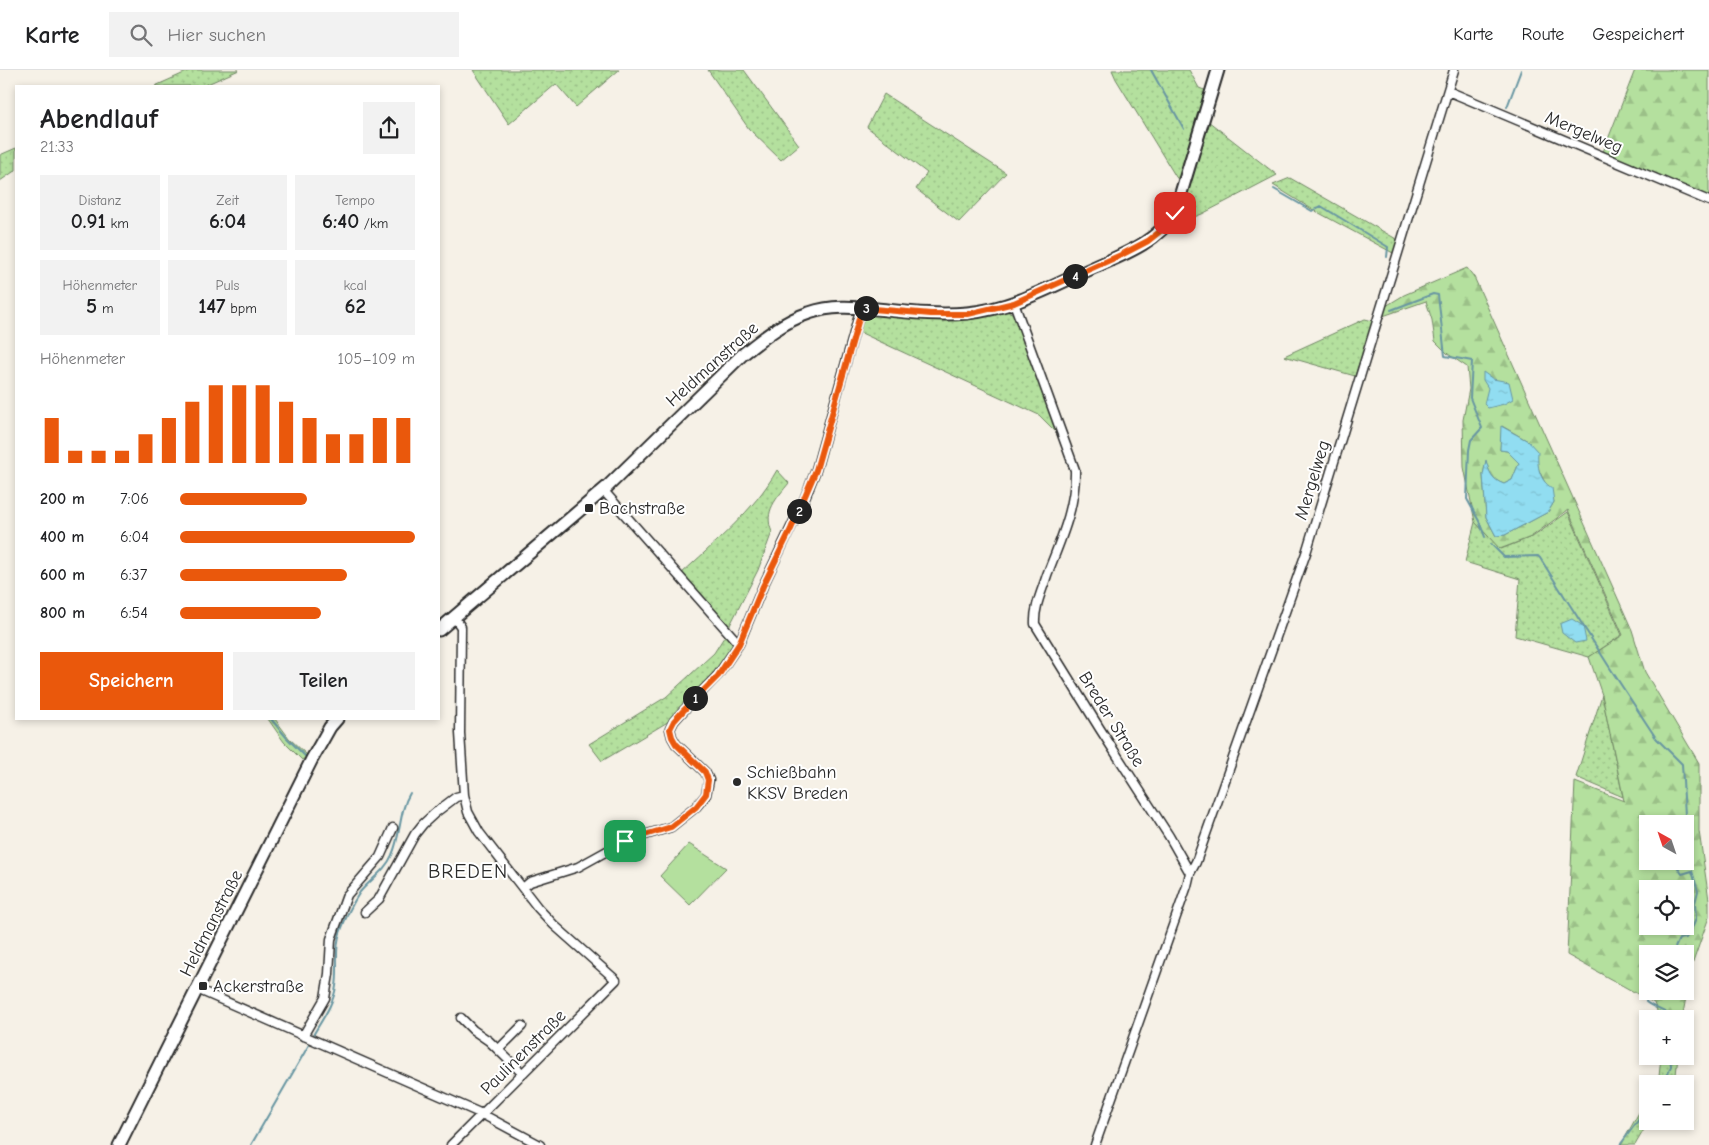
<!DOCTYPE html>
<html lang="de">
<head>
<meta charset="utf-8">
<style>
	body { margin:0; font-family:"Comic Neue",sans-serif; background:#f2f2f2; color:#202124; height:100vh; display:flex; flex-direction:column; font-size:19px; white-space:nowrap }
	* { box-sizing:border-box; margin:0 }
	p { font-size:16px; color:#757577 }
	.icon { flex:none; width:28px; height:28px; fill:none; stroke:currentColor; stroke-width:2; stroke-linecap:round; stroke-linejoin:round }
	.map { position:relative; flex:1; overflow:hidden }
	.sheet { position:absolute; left:15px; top:15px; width:425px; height:635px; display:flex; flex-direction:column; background:#fff; border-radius:0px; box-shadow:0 2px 8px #0003 }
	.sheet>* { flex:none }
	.needle { width:32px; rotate:320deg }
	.tools { position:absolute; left:1639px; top:745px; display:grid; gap:10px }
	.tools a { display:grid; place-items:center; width:55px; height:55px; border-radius:0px; background:#fff; box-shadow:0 2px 8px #0003; font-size:25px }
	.pin { position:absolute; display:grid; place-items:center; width:42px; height:42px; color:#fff; margin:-21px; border-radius:10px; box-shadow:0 2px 8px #0006 }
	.km { position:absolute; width:25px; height:25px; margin:-12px; border-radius:50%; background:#222; color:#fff; font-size:14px; line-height:25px; text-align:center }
	.round { display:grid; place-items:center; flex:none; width:52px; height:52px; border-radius:0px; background:#f2f2f2 }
	.overview { display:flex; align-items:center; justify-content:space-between; height:85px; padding:0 25px }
	h1 { font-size:28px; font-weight:700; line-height:38px }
	.figures { display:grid; grid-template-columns:repeat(3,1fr); gap:8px; height:85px; padding:5px 25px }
	.figures div { display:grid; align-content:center; border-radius:0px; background:#f2f2f2; text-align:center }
	.figures b { font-size:21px; font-weight:700 }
	.figures small { font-size:14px; font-weight:400 }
	.figures p { font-size:14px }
	.chart { height:140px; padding:10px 25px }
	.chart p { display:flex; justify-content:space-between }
	.chart svg { width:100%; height:90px; margin-top:5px; stroke:#ea580c; stroke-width:6 }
	.action { display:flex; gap:10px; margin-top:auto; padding:10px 25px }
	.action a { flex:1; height:58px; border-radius:0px; background:#ea580c; color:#fff; font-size:20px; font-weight:700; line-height:58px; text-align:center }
	.action a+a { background:#f2f2f2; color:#202124 }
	ul { padding:0 25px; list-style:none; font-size:16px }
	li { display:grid; grid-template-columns:80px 60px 1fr; align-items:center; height:38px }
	li i { height:12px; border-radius:6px; background:#ea580c }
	header { display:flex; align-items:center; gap:30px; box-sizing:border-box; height:70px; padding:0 25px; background:#fff; border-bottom:1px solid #e0e0e0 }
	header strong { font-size:24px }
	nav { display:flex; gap:28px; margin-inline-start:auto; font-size:18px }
	.search { width:350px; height:45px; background:#f2f2f2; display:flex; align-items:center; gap:12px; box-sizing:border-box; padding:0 18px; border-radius:0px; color:#757577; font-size:19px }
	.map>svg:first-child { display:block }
</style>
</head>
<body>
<header>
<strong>Karte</strong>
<div class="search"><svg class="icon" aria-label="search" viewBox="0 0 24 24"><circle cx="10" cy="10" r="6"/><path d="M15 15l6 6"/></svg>Hier suchen</div>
<nav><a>Karte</a><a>Route</a><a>Gespeichert</a></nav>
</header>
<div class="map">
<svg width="1709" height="1075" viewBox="0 0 1709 1075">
	<defs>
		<pattern id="grass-dots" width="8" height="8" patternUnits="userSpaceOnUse" patternTransform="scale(1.25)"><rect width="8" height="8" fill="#b4e09e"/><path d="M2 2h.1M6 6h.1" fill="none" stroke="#9bc088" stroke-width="1.8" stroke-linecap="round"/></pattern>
		<pattern id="forest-firs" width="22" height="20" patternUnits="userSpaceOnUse" patternTransform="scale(1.25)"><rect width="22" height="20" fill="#b4e09e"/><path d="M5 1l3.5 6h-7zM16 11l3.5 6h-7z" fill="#9bc088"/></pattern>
		<pattern id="water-ripples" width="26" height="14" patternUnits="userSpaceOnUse" patternTransform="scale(1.25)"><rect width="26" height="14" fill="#91ddf1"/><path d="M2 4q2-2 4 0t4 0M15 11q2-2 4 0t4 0" fill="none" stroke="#7dbecf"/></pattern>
	</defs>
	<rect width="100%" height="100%" fill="#f6f1e7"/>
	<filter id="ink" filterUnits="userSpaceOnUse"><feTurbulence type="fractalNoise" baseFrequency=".02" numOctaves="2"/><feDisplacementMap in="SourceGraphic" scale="10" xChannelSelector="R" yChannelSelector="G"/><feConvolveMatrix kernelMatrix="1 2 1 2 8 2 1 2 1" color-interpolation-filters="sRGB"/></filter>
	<g filter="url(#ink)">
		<!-- grass -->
		<path fill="url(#grass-dots)" stroke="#708664" d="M191,0H239L203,16H155Z
			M473,0H619L576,37L556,14L509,54Z
			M708,0H744L799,75L781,90L749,59Z
			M1112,0H1189L1199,18L1207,21L1182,114L1176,107L1116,9Z
			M884,24L1006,103L959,152L916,119L927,103L867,57Z
			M1208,51L1277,105L1202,144L1170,156Z
			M16,78V100L0,111V85Z
			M1290,108L1398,170L1393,183L1310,138L1273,115Z
			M1003,240L1015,244L1059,365L1039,345L857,261L862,245L867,242Z
			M1365,249L1373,251L1355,306L1284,286Z
			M777,400L789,413C777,428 763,441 772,462L758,500L728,559L680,505C714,473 754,441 777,400Z
			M1568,442L1622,565L1589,587L1515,566L1520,509L1465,492L1475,452L1501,479L1534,466Z
			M726,564L735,575L718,602L671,650L602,691L589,674L666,627L714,583Z
			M1602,625L1623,727L1576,707Z
			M268,649H275L289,668L308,686L302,690L284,672Z
			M1661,986H1678L1676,1005L1671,1014H1655L1659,1007Z
			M1647,1028L1648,1051H1649L1635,1075H1621Z"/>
		<!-- forest -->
		<path fill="url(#forest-firs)" stroke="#708664" fill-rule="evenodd" d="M1635,0H1709V129L1603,82Z
			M1467,198L1474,207L1632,560L1645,602L1699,693V761L1709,830V847L1692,895L1682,949H1660L1654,933L1567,885L1575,712L1624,731L1602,625L1589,587L1623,565L1568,440L1531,467L1500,479L1475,452L1464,397L1463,350L1469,319L1467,297L1448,284L1435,271L1432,250L1426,231L1383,246L1386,236L1404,225ZM1502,356L1528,371L1537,396L1554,432L1548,442L1505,465L1496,466L1486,447L1483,405L1486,391C1489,402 1492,410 1504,414L1512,410L1519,393L1507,381L1500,380ZM1648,754H1685V791H1648ZM1648,819H1685V856H1648ZM1648,884H1685V921H1648Z"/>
		<!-- park -->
		<path fill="#b4e09e" stroke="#708664" d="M689,774L726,798L690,835L660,806Z"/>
		<!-- water -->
		<path fill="url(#water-ripples)" stroke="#6896a2" d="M1483,302L1493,309L1509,312L1513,329L1504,334L1488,338L1484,334L1488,318L1483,310Z
			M1501,356L1528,371L1538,382C1537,396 1539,410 1552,418L1554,432L1548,442L1505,465L1496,466L1486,447L1483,405L1486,390C1489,402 1492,410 1504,414L1512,410L1519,393L1507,381L1500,380Z
			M1572,549L1583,556L1586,571L1575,573L1562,563L1560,554Z"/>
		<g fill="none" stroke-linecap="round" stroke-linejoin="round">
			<!-- stream -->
			<path stroke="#6896a2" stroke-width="2" d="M1151,0L1184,59
				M1507,37L1521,0
				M1274,119L1312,141L1321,136L1388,177L1387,187
				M1391,240L1433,224L1438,225L1445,286L1472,291L1470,328L1482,358L1471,370L1469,380L1467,429L1479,451L1485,467
				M1491,474L1504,487L1538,486L1540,488L1610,598L1656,668L1682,694L1685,745
				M439,552L597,418
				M271,649L287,668L305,686
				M1669,884L1674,880L1679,869L1686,868L1693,856L1696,849L1695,833L1698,821L1692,801L1682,804L1678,798L1677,791
				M1648,921L1646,932C1655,939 1667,941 1675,949
				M312,967C321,951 334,934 336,916C339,898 334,880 340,863C345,849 352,834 360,822C370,810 386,800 392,785C401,765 399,741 410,723
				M1664,1014L1671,996L1670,986
				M251,1075L310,973
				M1620,1075L1648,1037"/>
			<!-- minor casing -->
			<g stroke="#2b2b2b" stroke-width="11">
				<path id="minor" d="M1448,21L1709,131
					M1014,233L1075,400C1076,437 1060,471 1047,505C1042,521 1034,537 1035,554L1100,659L1169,766L1190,803L1187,816L1095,1075
					M603,420L739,574
					M1190,803L1196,792L1306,483L1454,0
					M523,818L530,812L578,797L625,771L671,757L696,737L706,725L709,710L705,702L676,674L672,667L670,659L674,651L684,640L718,605L739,574L763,516L804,430L816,400L861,238
					M365,842L379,829L415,764L423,754L435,743L456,727L464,725
					M197,919L482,1044L540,1075
					M461,948L473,960L489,971L522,1003
					M303,966L325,928L329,904L331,869L347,825L380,787L393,758
					M499,979L522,956
					M451,1075L616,910L554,855L538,838L479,762L468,742L464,725L460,663L461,557L454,547"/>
			</g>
			<!-- secondary casing -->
			<g stroke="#2b2b2b" stroke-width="15">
				<path id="secondary" d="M439,560L607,417L742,285C762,269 784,251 809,243C831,235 854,237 877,239C907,242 937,246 967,243C1013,239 1054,215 1095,197C1125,184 1157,172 1175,143L1218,0
					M119,1075L312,689L330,657L337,649"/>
			</g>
			<!-- minor -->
			<use href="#minor" stroke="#fff" stroke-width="8"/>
			<!-- secondary -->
			<use href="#secondary" stroke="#fff" stroke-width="11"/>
		</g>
	</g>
	<g fill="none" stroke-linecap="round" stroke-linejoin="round" filter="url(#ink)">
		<!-- route casing -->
		<g stroke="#fff" stroke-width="10">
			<path id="route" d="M625,771L671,757L696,737L706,724L708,710L705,702L676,674L672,667L670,659L674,651L684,640L718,606L739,574L763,516L791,459L816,400L862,238L931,244H968L1014,233L1121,185L1148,171L1163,159L1175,143"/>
		</g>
		<!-- route -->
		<use href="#route" stroke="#ea580c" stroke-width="6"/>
	</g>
	<!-- markers -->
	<g fill="#2b2b2b" stroke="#fff" stroke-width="2">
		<rect x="584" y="433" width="10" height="10" rx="2.5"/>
		<circle cx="737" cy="712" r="5"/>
		<rect x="198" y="911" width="10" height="10" rx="2.5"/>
	</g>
	<g text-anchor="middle" stroke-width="4" stroke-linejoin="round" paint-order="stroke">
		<!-- street labels -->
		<g font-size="18" fill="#2b2b2b" stroke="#fff">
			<text transform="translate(1584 62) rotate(23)" y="6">Mergelweg</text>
			<text transform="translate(712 294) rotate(-42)" y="6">Heldmanstraße</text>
			<text transform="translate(1312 410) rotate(-73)" y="6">Mergelweg</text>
			<text transform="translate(1112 649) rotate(58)" y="6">Breder Straße</text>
			<text transform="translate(211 853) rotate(-63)" y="6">Heldmanstraße</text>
			<text transform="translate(523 982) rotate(-45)" y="6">Paulinenstraße</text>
		</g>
		<!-- poi labels -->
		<g font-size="18" fill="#2b2b2b" stroke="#fff" text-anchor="start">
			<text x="599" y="444">Bachstraße</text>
			<text x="747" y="708">Schießbahn<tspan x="747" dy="21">KKSV Breden</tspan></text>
			<text x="213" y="922">Ackerstraße</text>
		</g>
		<!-- quarter labels -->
		<g font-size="20" letter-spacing="1" fill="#2b2b2b" stroke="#fff">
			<text x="468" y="808">BREDEN</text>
		</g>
	</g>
</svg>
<div class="tools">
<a><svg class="needle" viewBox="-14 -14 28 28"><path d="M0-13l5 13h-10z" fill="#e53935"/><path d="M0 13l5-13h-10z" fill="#757577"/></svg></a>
<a><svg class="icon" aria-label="locate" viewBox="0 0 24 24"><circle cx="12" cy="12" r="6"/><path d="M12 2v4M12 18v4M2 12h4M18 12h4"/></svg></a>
<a><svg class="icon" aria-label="layers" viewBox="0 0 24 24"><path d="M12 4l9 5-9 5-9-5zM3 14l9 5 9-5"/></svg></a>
<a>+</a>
<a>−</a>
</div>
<div class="pin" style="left:625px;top:771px;background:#1e9e55"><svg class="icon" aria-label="arrive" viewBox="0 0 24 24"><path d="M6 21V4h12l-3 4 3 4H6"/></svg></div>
<div class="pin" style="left:1175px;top:143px;background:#d93025"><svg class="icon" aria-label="check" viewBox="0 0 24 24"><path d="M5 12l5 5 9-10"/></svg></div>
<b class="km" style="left:695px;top:628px">1</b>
<b class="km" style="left:799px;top:441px">2</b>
<b class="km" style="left:866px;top:238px">3</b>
<b class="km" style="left:1075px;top:206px">4</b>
<section class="sheet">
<div class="overview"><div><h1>Abendlauf</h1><p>21:33</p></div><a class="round"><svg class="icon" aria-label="share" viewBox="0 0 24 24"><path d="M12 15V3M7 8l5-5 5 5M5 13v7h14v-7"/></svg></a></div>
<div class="figures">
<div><p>Distanz</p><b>0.91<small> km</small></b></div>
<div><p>Zeit</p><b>6:04</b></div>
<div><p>Tempo</p><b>6:40<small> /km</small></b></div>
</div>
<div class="figures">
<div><p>Höhenmeter</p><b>5<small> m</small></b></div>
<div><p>Puls</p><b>147<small> bpm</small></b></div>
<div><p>kcal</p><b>62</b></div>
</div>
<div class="chart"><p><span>Höhenmeter</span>105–109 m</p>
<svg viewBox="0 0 160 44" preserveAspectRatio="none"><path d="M5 44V22M15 44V38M25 44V38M35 44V38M45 44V30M55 44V22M65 44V14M75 44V6M85 44V6M95 44V6M105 44V14M115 44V22M125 44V30M135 44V30M145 44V22M155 44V22"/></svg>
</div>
<ul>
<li><b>200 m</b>7:06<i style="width:54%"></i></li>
<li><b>400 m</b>6:04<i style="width:100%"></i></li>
<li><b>600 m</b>6:37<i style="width:71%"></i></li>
<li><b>800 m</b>6:54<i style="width:60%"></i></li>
</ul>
<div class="action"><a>Speichern</a><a>Teilen</a></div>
</section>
</div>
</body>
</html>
